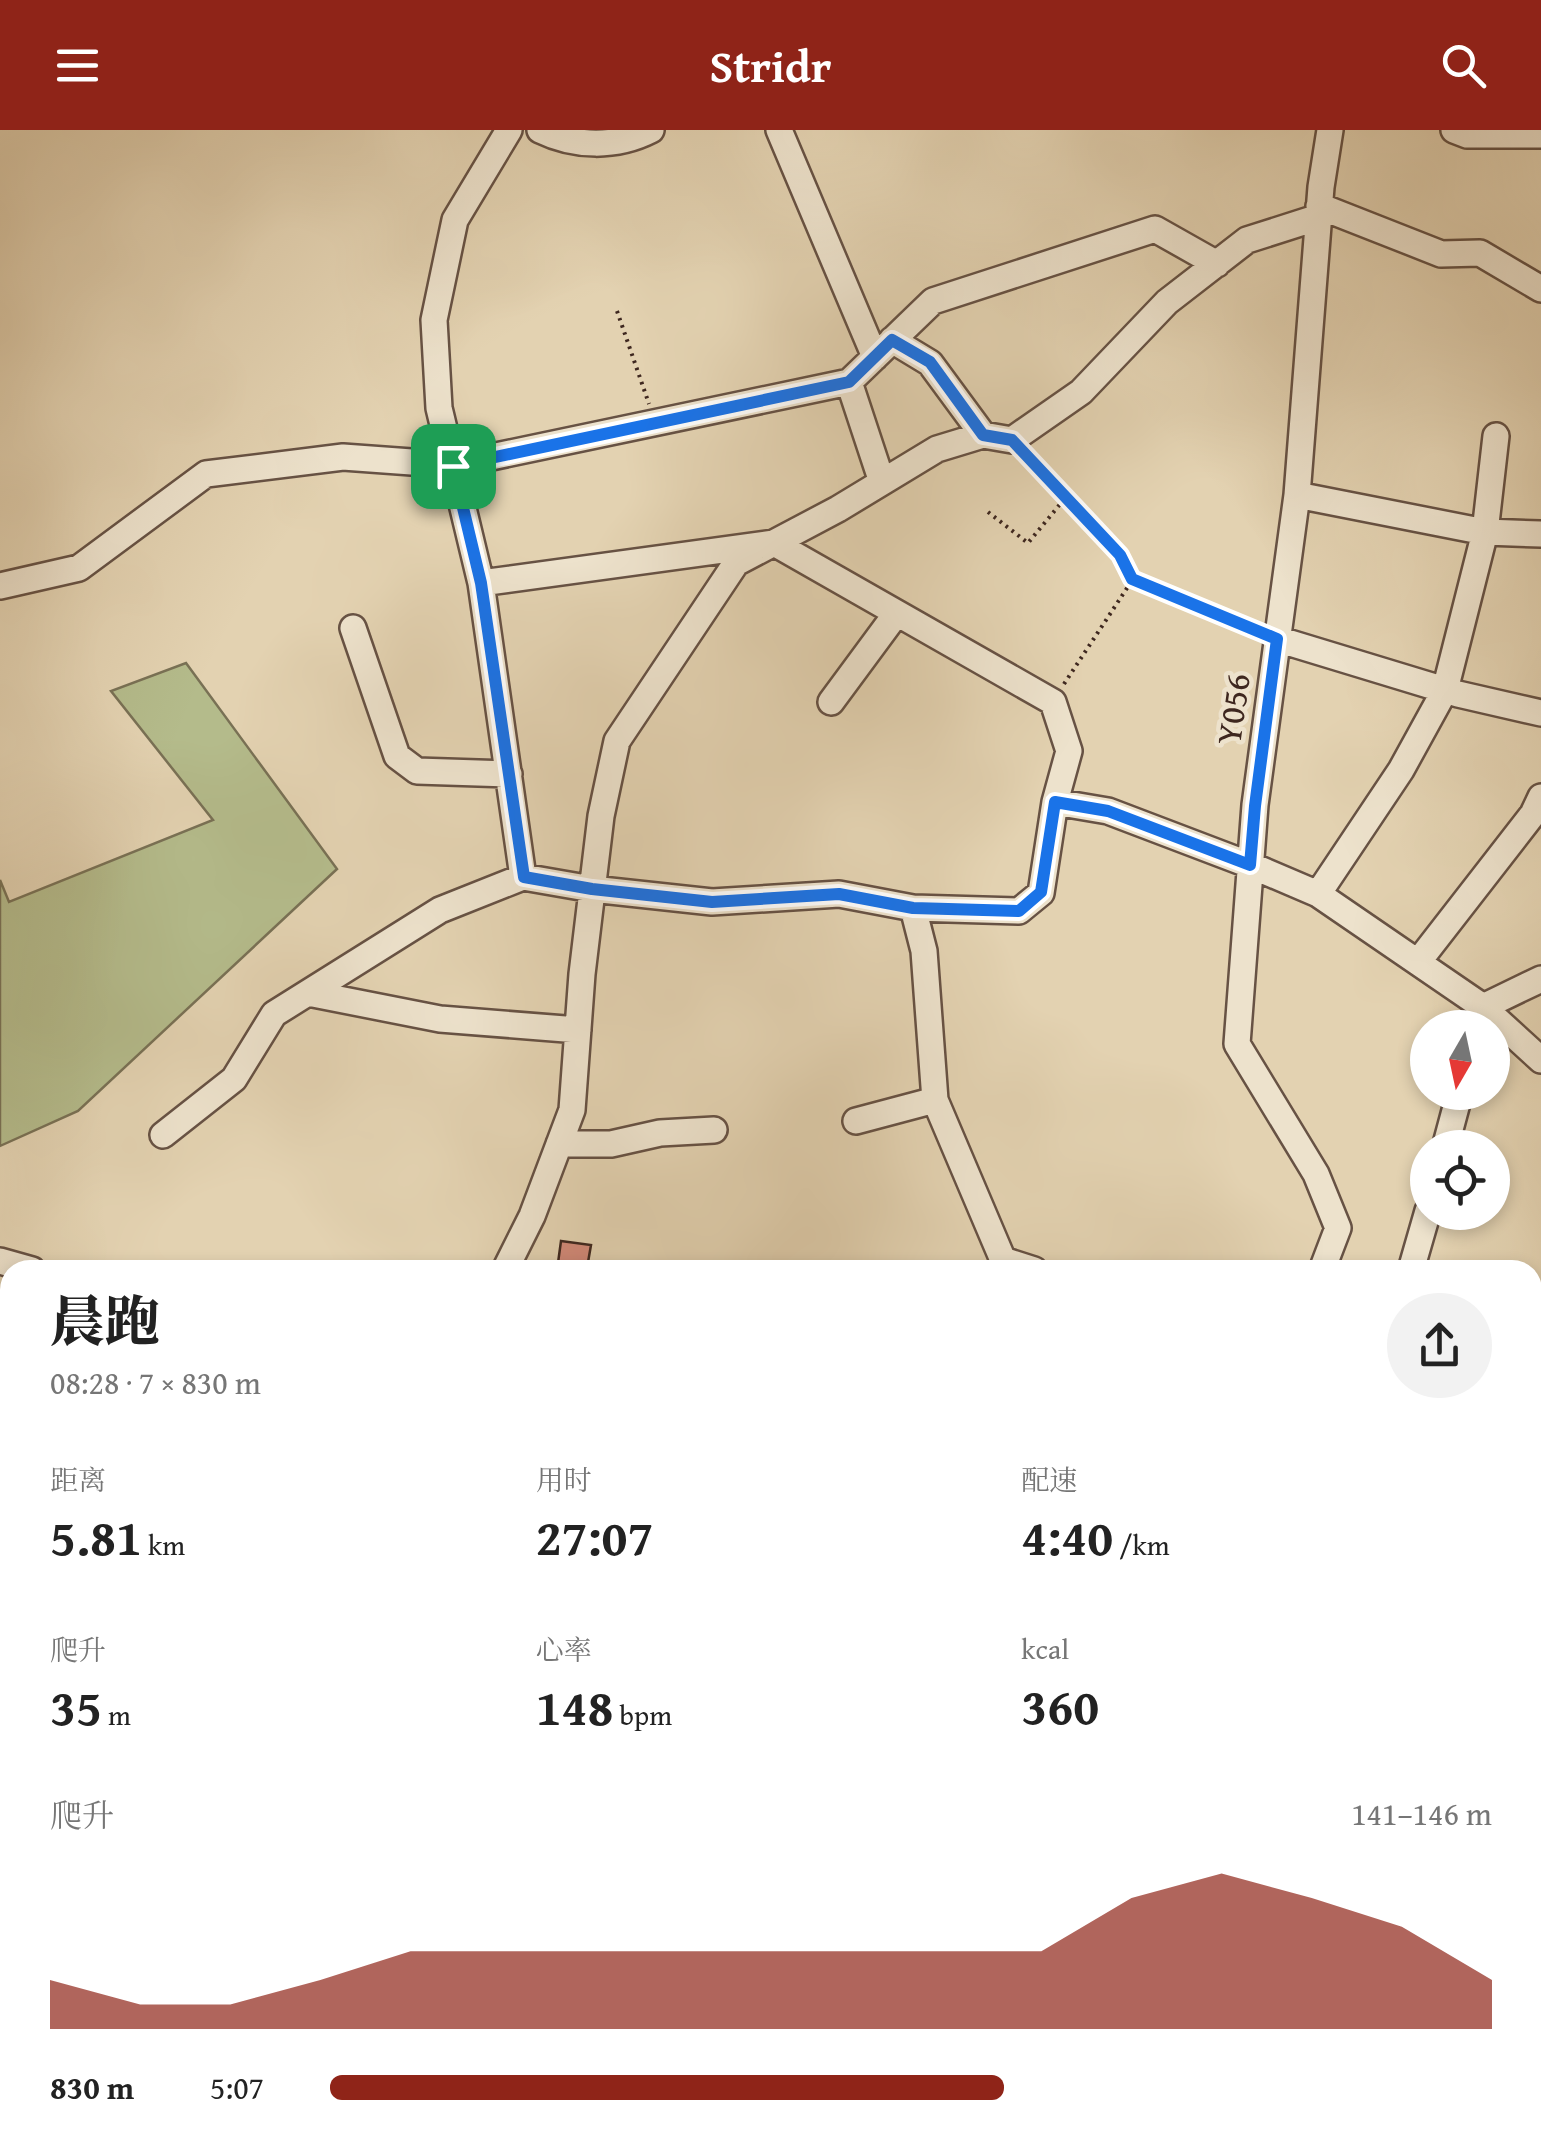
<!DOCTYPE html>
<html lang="zh">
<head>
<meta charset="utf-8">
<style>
	body { margin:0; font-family:"Gentium Book Plus","Noto Serif SC",serif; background:#f2f2f2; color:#222; height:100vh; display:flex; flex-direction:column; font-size:38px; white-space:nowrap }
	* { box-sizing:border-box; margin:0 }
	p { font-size:32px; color:#767676 }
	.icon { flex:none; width:55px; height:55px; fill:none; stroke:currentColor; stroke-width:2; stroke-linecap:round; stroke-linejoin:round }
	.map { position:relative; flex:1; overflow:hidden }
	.panel { position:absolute; left:0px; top:1130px; width:1542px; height:888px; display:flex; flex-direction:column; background:#fff; border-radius:30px 30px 0 0; box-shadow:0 5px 15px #0003 }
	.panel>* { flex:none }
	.needle { width:65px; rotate:189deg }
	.fabs { position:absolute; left:1410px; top:880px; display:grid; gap:20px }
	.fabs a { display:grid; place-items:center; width:100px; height:100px; border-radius:50%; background:#fff; box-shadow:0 5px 15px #0003; font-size:50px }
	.pin { position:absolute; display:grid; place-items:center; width:85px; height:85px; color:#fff; margin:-42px; border-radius:20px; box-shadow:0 5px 15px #0006 }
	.round { display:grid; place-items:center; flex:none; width:105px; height:105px; border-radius:52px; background:#f2f2f2 }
	.headline { display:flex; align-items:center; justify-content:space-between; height:170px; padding:0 50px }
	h1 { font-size:55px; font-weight:800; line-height:75px }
	.stats { display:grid; grid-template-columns:repeat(3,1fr); gap:15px; height:170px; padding:10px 50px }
	.stats div { display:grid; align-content:center }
	.stats b { font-size:50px; font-weight:800 }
	.stats small { font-size:28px; font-weight:400 }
	.stats p { font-size:28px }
	.chart { height:280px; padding:20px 50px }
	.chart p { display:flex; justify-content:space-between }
	.chart svg { width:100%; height:180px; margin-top:10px; fill:#8f2418; opacity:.7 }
	ul { padding:0 50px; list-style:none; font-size:32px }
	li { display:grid; grid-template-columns:160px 120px 1fr; align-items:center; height:75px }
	li i { height:25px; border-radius:12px; background:#8f2418 }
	header { display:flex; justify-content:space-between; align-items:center; height:130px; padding:0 50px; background:#8f2418; color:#fff; font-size:45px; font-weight:800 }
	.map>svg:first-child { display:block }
</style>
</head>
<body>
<header><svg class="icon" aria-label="menu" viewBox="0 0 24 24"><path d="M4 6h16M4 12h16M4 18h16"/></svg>Stridr<svg class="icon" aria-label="search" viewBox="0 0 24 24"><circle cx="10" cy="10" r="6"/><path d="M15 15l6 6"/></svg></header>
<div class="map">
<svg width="1541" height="2017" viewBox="0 0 1541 2017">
	<rect width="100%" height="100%" fill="#e3d2b1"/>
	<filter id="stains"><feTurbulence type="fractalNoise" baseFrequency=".002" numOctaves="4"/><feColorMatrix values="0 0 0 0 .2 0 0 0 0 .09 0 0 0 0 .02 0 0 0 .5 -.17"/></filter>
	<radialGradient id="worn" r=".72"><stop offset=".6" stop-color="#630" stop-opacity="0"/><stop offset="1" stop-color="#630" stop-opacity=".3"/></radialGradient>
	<!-- green -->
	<path fill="#b4bb8b" stroke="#797155" stroke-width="2.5" d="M186,533L337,739L78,981L0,1016V750L9,772L213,690L111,561Z
		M104,2008H156L160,2017H72Z
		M442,2008H569L572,2009L569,2017H438Z"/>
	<!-- building -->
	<path fill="#d38a79" stroke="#3e271f" stroke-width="2.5" d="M561,1111L591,1115L587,1138L558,1133Z"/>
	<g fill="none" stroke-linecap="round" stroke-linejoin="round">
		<!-- minor casing -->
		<g stroke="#675244" stroke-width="30">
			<path id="minor" d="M509,0L455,90L434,190L439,278L481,453L523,747
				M540,0C575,17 616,18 651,0
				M779,0L875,227
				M1454,0L1467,5H1541
				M1319,76L1441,124L1480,123L1541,159
				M892,210L930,233L983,305
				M849,252L882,352
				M1297,365L1485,402L1541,404
				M481,453L774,413L1053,572L1069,621L1055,672
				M0,456L79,438L206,344L343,327L453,335L849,252L933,171L1155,99L1217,134
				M353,498L397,626L417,641L509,644
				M1277,509L1458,564L1541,583
				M831,572L896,484
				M1318,764L1401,640L1445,560L1485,402L1496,306
				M913,778L1019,781L1041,763L1055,672L1108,681L1250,735L1318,764L1483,877L1541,849
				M1418,832L1533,684L1541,667
				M308,863L440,889L578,900
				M1477,898L1483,877L1541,930
				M856,991L935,970
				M163,1005L234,949L274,884L440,780L523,747L592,759L712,772L839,764L913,778L924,821L935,970L1003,1130L1034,1140
				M559,1014H611L660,1003L714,1000
				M1445,1018L1460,962
				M0,1131L32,1140
				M505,1140L532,1086L572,980L582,844L601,686L617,611L736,433L838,379L937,319L983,305L1012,310L1081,262L1167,172L1247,110L1319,87
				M1322,1140L1338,1098L1316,1044L1237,914L1255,675L1297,365L1321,57L1330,0
				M1411,1140L1428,1081
				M1532,1308L1541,1317
				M1532,1402L1541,1397
				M1532,1598L1541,1595
				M0,1635L10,1632
				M0,1670L10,1667
				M0,1920L10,1960
				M0,2003L10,1999
				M374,2008L390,2017
				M844,2008L846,2017
				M1104,2008L1121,2017
				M1410,2008L1449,2017
				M1474,2017L1477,2008
				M1496,2017L1499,2008"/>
		</g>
		<!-- path -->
		<path stroke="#3e271f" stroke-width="4" stroke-dasharray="2.5 5" stroke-linecap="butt" d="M617,181L649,274
			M1027,325L1120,425L1133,449L1259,501
			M988,382L1028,413L1066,367
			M1064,554L1133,449
			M657,2008L663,2017
			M912,2017L924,2014L929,2008"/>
		<!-- minor -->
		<use href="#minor" stroke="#ede2cc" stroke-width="25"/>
	</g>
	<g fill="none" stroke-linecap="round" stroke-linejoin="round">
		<!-- route casing -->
		<g stroke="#fff" stroke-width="20">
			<path id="route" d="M892,210L930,232L983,305L1012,310L1120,425L1132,449L1277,509L1255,676L1250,735L1108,681L1055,672L1041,762L1019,781L913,778L839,764L712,772L592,759L524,747L481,453L453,336L849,252Z"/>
		</g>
		<!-- route -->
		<use href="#route" stroke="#1a73e8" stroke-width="12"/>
	</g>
	<g text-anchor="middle" stroke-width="9" stroke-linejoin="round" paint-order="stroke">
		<!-- street labels -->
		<g font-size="35" fill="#3e271f" stroke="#ede2cc">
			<text transform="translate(1233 579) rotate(-82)" y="12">Y056</text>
		</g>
	</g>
	<rect width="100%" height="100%" filter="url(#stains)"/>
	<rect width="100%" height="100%" fill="url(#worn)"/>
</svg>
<div class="fabs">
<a><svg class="needle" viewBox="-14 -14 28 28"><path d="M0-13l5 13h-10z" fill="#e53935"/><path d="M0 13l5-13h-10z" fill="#767676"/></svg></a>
<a><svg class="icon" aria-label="locate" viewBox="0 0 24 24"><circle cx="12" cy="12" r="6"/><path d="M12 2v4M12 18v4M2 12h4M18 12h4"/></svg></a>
</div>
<div class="pin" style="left:453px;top:336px;background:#1e9e55"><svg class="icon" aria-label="arrive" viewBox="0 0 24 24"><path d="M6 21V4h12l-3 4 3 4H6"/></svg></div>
<section class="panel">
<div class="headline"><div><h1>晨跑</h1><p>08:28 · 7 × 830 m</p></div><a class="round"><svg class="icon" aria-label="share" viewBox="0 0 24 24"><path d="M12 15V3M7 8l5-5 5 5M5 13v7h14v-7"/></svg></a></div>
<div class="stats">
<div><p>距离</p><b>5.81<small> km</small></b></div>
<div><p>用时</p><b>27:07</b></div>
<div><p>配速</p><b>4:40<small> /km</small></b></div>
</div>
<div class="stats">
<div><p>爬升</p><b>35<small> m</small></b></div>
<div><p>心率</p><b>148<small> bpm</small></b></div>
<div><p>kcal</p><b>360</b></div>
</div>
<div class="chart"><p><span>爬升</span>141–146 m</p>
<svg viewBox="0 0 160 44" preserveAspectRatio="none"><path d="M0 44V32L10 38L20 38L30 32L40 25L50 25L60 25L70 25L80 25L90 25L100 25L110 25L120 12L130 6L140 12L150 19L160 32V44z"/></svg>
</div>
<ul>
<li><b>830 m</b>5:07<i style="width:58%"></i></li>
</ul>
</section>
</div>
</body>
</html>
